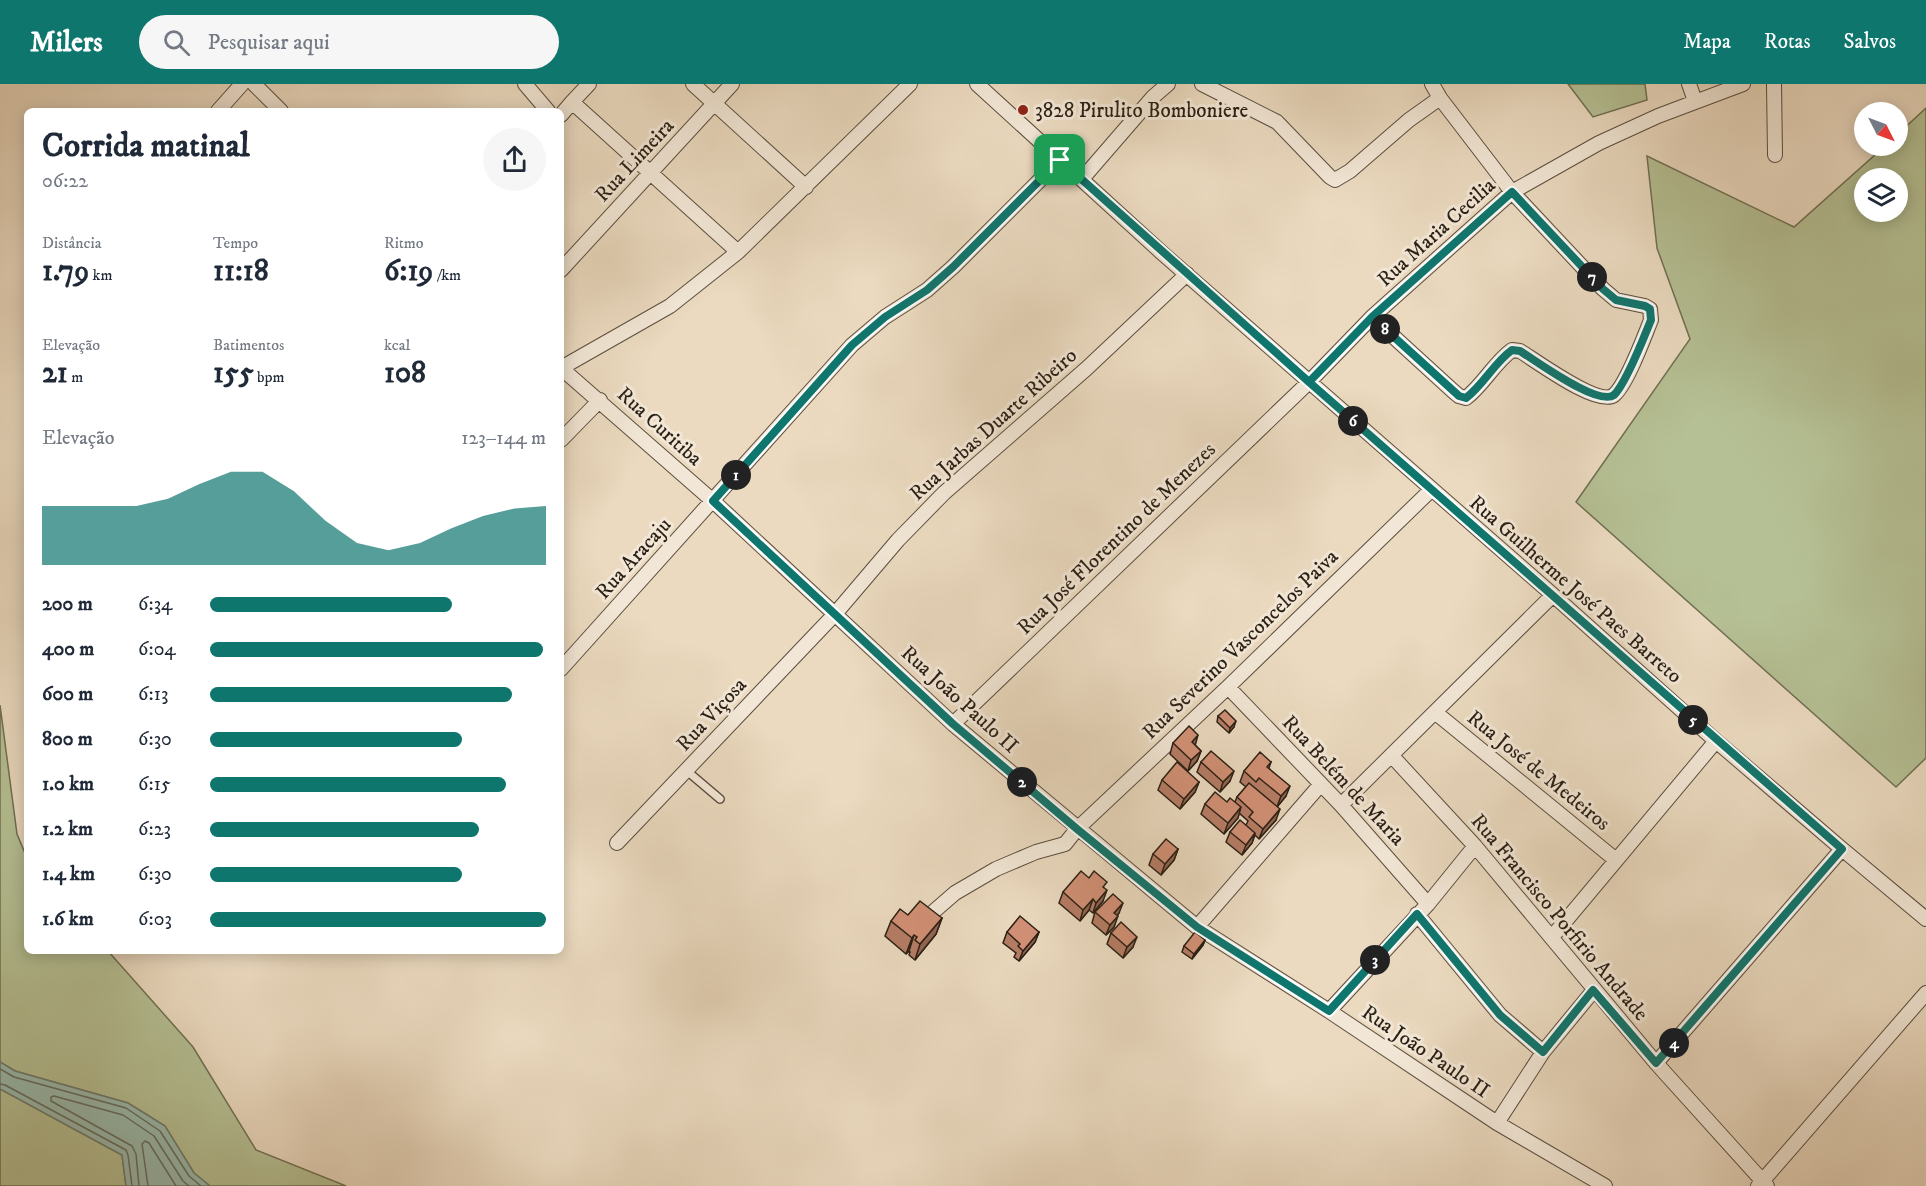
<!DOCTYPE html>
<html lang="pt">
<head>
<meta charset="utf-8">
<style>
	body { margin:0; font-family:"IM FELL DW Pica",serif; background:#f6f6f7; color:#1f2937; height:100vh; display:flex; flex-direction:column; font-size:22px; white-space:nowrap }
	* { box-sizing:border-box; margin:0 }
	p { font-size:20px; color:#747a83 }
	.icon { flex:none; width:33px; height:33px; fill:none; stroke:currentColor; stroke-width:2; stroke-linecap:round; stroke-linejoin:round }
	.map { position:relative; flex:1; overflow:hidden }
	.details { position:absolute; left:24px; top:24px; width:540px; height:846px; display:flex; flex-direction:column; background:#fff; border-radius:9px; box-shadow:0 3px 15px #0003 }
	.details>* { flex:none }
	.needle { width:39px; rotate:132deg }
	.tools { position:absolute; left:1854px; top:18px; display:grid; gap:12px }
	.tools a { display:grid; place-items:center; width:54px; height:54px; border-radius:50%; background:#fff; box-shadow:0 3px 15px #0003; font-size:30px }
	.pin { position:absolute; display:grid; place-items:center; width:51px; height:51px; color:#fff; margin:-26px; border-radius:12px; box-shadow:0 3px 9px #0006 }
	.km { position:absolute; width:30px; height:30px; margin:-15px; border-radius:50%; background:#222; color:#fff; font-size:16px; line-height:30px; text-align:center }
	.round { display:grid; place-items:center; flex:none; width:63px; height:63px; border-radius:32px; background:#f6f6f7 }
	.summary { display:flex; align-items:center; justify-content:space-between; height:102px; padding:0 18px }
	h1 { font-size:33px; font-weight:700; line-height:45px }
	.figures { display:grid; grid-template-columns:repeat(3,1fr); gap:9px; height:102px; padding:6px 18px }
	.figures div { display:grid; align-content:center }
	.figures b { font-size:30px; font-weight:700 }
	.figures small { font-size:16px; font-weight:400 }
	.figures p { font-size:16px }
	.chart { height:168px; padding:12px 18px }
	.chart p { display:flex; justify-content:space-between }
	.chart svg { width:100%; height:108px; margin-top:6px; fill:#0f766e; opacity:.7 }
	ul { padding:0 18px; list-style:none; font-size:20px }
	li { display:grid; grid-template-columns:96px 72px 1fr; align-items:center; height:45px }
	li i { height:15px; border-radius:8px; background:#0f766e }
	header { display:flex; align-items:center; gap:36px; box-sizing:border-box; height:84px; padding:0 30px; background:#0f766e; color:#fff }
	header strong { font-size:28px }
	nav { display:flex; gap:33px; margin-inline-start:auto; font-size:21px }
	.search { width:420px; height:54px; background:#f6f6f7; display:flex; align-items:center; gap:15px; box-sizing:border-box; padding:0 21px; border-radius:33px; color:#747a83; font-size:22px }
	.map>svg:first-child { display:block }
</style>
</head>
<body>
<header>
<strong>Milers</strong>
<div class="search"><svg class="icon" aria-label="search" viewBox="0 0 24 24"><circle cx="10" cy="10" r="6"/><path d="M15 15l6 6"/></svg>Pesquisar aqui</div>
<nav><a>Mapa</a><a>Rotas</a><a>Salvos</a></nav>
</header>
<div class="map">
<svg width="1926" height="1102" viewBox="0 0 1926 1102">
	<rect width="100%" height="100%" fill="#ebdac0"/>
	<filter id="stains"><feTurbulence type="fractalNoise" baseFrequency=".00333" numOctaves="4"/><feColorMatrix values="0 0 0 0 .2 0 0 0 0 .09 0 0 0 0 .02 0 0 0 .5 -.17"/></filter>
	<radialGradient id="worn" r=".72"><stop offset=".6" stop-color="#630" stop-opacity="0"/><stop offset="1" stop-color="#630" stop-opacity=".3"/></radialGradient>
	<!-- green -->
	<path fill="#b5c094" stroke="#707054" stroke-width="1.5" fill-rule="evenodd" d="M1568,0H1645L1647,16L1593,33Z
		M1926,24V674L1896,703L1576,418L1690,255L1657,164L1647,72L1794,143L1885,62H1898V50ZM1898,94V128H1864V94Z
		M0,621L17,750L27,774V867H108L193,963L256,1066L346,1102H210L194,1089L165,1042L128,1019L15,987L0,978Z
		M0,1005L122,1071L126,1102H0Z"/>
	<!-- water -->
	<path fill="#99bbae" stroke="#6d7d70" stroke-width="1.5" d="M0,978L15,987L128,1019L165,1042L194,1089L210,1102H126L122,1071L0,1005Z"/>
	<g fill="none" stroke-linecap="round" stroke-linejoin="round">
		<!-- shore -->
		<path stroke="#626d61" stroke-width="1.5" d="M0,985L14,993L126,1024L160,1047L189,1092L201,1102
			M0,1000L5,1001L126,1066L128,1071L132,1102
			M139,1102L136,1070L132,1062L51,1017V1013L54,1012L123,1031L154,1052L183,1097L189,1102
			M148,1102L142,1060L145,1057L149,1059L176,1102"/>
		<!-- service casing -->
		<g stroke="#5a4e3f" stroke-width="10">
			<path id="service" d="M687,687L720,715"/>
		</g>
		<!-- minor casing -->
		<g stroke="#5a4e3f" stroke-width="16">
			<path id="minor" d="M254,0L281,27
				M525,0L548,27
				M693,0L806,103
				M977,0L1161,168L1553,511L1716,657L1842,765L1926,835
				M1202,0L1277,38L1330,93L1335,96L1350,87L1409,36L1440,14
				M1689,0L1695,17
				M1774,0L1775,71
				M572,18L589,0
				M218,27L242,0
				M561,31L572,18L738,168
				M1082,95L1153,13L1168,0
				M561,186L732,0
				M1372,233L1453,307L1459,312L1466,314C1484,300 1494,279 1512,266L1520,267C1535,276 1598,323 1614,311C1627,300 1644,253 1651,236L1650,225L1645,222L1616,216L1603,205L1512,108L1440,14L1432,0
				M561,284L713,417L953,640L1197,843L1329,927L1497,1039L1605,1102
				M561,284L670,222L738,168L910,0
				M561,356L600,316
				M561,585L852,261L885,233L927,206L953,183L1060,76
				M1228,603L1341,721L1428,820
				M1436,629L1616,776
				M953,640L1309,298L1372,233L1512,108L1599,59L1658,32L1743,0
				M1392,672L1475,762L1656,979L1767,1102
				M1341,721L1553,511
				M617,759L835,530L898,456L944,409L1086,285L1187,190
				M932,829L955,809L996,785L1036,768L1065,760L1077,745L1228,603L1432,405
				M1417,830L1500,931L1543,968
				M1197,843L1321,700
				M1552,853L1716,657
				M1329,927L1428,820L1475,762
				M1656,979L1842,765
				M1497,1039L1543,968L1594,906
				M1758,1102L1926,909"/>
		</g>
		<!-- service -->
		<use href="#service" stroke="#f2e7d6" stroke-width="7"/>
		<!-- minor -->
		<use href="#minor" stroke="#f2e7d6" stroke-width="14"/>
	</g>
	<!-- wall -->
	<path fill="#b57c65" stroke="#2a1f14" stroke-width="1.5" d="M1218,632L1234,643L1229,649L1217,638Z
		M1173,659L1195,661L1201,667L1197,677L1188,687L1170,670Z
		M1201,678L1230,697L1220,708L1197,688Z
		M1271,678L1269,684L1286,712L1277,723L1276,736L1259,755L1255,751L1252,759L1242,771L1226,758L1230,748L1246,741L1248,737L1239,729L1238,734L1224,750L1201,730L1205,720L1235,718L1237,713L1246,703L1240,698L1244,687Z
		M1162,696L1199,698L1195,708L1180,725L1158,706Z
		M1178,765L1174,776L1161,791L1149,781L1153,770Z
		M1089,794L1104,804L1103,817L1093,829L1089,826L1080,837L1059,819L1063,808Z
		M1095,828L1119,829L1117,832L1114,843L1106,851L1092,839Z
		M908,831L942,834L936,850L915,876L909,871L910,868L909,867L906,870L885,852L891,837Z
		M1007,848H1039L1035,858L1019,877L1014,873L1016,869L1003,859Z
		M1111,849L1133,863L1123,874L1107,860Z
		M1205,856L1203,861L1192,875L1182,868L1184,862Z"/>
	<!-- shaded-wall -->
	<path fill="#936553" stroke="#2a1f14" stroke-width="1.5" d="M1236,637L1234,643L1229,649L1230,644Z
		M1198,651L1195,662L1192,658Z
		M1201,667L1197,677L1188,687L1191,676Z
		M1234,687L1230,697L1220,708L1223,698Z
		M1199,698L1195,708L1180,725L1184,715Z
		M1290,702L1286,712L1277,723L1281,712Z
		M1241,723L1238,734L1224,750L1228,739Z
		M1280,725L1276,736L1259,755L1263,745Z
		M1255,749L1252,759L1242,771L1246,761Z
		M1178,765L1174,776L1161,791L1165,780Z
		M1107,806L1103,817L1093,829L1096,819Z
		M1093,815L1089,826L1080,837L1083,826Z
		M1123,819L1119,829L1110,839L1114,829Z
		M1118,832L1114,843L1106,851L1110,841Z
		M942,834L936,850L915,876L920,860Z
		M1039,848L1035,858L1019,877L1023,867Z
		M914,851L909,867L906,870L912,854Z
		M1137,853L1133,863L1123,874L1127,863Z
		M1205,856L1203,861L1192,875L1194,870Z"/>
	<!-- building -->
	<path fill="#d29076" stroke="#2a1f14" stroke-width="1.5" d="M1225,626L1236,637L1230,644L1218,632Z
		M1189,642L1198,651L1192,658L1201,667L1191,676L1173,659Z
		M1211,667L1234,687L1223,698L1201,678Z
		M1260,668L1271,678L1267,683L1290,702L1281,712L1259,694L1256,698L1244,687Z
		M1177,678L1199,698L1184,715L1162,696Z
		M1249,699L1280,725L1263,745L1249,733L1253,728L1237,713Z
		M1215,708L1227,718L1230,714L1241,723L1228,739L1205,720Z
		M1240,736L1255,749L1246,761L1230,748Z
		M1166,755L1178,765L1165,780L1153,770Z
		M1081,787L1089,794L1094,787L1107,798L1103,803L1107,806L1096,819L1093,815L1083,826L1063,808Z
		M1113,810L1123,819L1114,829L1118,832L1110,841L1095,828Z
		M920,817L942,834L920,860L915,856L917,853L914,851L912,854L891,837L900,825L908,831Z
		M1020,832L1039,848L1023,867L1018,862L1020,860L1007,848Z
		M1121,838L1137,853L1127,863L1111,849Z
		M1195,848L1205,856L1194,870L1184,862Z"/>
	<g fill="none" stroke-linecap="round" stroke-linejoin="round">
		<!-- route casing -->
		<g stroke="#fff" stroke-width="12">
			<path id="route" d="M1060,76L953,183L927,206L885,233L852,261L713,417L953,640L1077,745L1197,843L1329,927L1417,830L1500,931L1543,968L1593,906L1656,979L1842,765L1309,298L1372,233L1512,108L1603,205L1616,216L1645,222L1650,225L1651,236C1644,253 1626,300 1614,311C1598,323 1535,276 1520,267L1512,266C1494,279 1484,300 1466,314L1459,312L1372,233L1309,298L1060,76"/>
		</g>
		<!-- route -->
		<use href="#route" stroke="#0f766e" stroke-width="8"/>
	</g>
	<!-- markers -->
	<circle fill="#8f2418" stroke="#f2e7d6" stroke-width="2" cx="1023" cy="26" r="6"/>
	<g text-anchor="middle" stroke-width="6" stroke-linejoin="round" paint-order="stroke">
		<!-- poi labels -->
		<g font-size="21" fill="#2a1f14" stroke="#f2e7d6" text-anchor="start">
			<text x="1035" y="33">3828 Pirulito Bomboniere</text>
		</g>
		<!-- street labels -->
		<g font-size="21" fill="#2a1f14" stroke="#f2e7d6">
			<text transform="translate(634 76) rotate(-47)" y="7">Rua Limeira</text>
			<text transform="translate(1436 148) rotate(-42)" y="7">Rua Maria Cecilia</text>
			<text transform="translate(993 340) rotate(-42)" y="7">Rua Jarbas Duarte Ribeiro</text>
			<text transform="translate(660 342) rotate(42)" y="7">Rua Curitiba</text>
			<text transform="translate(1116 454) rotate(-44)" y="7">Rua José Florentino de Menezes</text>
			<text transform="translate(633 474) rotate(-48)" y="7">Rua Aracaju</text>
			<text transform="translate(1576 505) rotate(41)" y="7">Rua Guilherme José Paes Barreto</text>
			<text transform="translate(1240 560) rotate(-44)" y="7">Rua Severino Vasconcelos Paiva</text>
			<text transform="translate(960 615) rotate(42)" y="7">Rua João Paulo II</text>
			<text transform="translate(711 630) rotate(-47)" y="7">Rua Viçosa</text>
			<text transform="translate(1539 686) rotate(39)" y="7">Rua José de Medeiros</text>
			<text transform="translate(1344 696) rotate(47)" y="7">Rua Belém de Maria</text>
			<text transform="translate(1560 833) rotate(50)" y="7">Rua Francisco Porfirio Andrade</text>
			<text transform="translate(1426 967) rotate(34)" y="7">Rua João Paulo II</text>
		</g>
	</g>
	<rect width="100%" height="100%" filter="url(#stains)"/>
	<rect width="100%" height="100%" fill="url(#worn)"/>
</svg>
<div class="tools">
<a><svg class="needle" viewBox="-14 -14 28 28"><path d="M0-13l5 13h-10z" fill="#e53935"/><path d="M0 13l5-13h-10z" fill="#747a83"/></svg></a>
<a><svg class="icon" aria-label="layers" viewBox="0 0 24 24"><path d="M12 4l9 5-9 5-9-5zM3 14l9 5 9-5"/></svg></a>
</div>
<div class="pin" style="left:1060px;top:76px;background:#1e9e55"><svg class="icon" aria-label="arrive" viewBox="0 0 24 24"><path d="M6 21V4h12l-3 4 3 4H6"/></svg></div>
<b class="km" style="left:736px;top:391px">1</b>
<b class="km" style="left:1022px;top:698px">2</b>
<b class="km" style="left:1375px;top:876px">3</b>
<b class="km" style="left:1674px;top:959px">4</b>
<b class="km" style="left:1693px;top:636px">5</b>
<b class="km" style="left:1353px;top:337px">6</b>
<b class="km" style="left:1592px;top:193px">7</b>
<b class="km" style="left:1385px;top:245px">8</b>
<section class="details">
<div class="summary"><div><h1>Corrida matinal</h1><p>06:22</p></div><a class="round"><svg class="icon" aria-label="share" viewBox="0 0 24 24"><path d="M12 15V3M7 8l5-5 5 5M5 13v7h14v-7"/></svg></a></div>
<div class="figures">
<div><p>Distância</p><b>1.79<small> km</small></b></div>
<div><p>Tempo</p><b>11:18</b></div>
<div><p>Ritmo</p><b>6:19<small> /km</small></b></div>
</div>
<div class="figures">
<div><p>Elevação</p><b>21<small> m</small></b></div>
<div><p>Batimentos</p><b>155<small> bpm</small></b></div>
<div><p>kcal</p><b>108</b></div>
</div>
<div class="chart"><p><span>Elevação</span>123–144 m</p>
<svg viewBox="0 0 160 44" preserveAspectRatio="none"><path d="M0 44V20L10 20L20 20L30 20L40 17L50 11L60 6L70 6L80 14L90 26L100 35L110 38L120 35L130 29L140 24L150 21L160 20V44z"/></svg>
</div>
<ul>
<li><b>200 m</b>6:34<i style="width:72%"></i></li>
<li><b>400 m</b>6:04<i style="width:99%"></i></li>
<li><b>600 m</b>6:13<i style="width:90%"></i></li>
<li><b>800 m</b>6:30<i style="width:75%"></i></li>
<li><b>1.0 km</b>6:15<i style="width:88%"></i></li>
<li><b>1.2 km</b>6:23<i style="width:80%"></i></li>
<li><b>1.4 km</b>6:30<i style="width:75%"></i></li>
<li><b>1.6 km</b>6:03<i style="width:100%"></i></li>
</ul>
</section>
</div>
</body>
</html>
